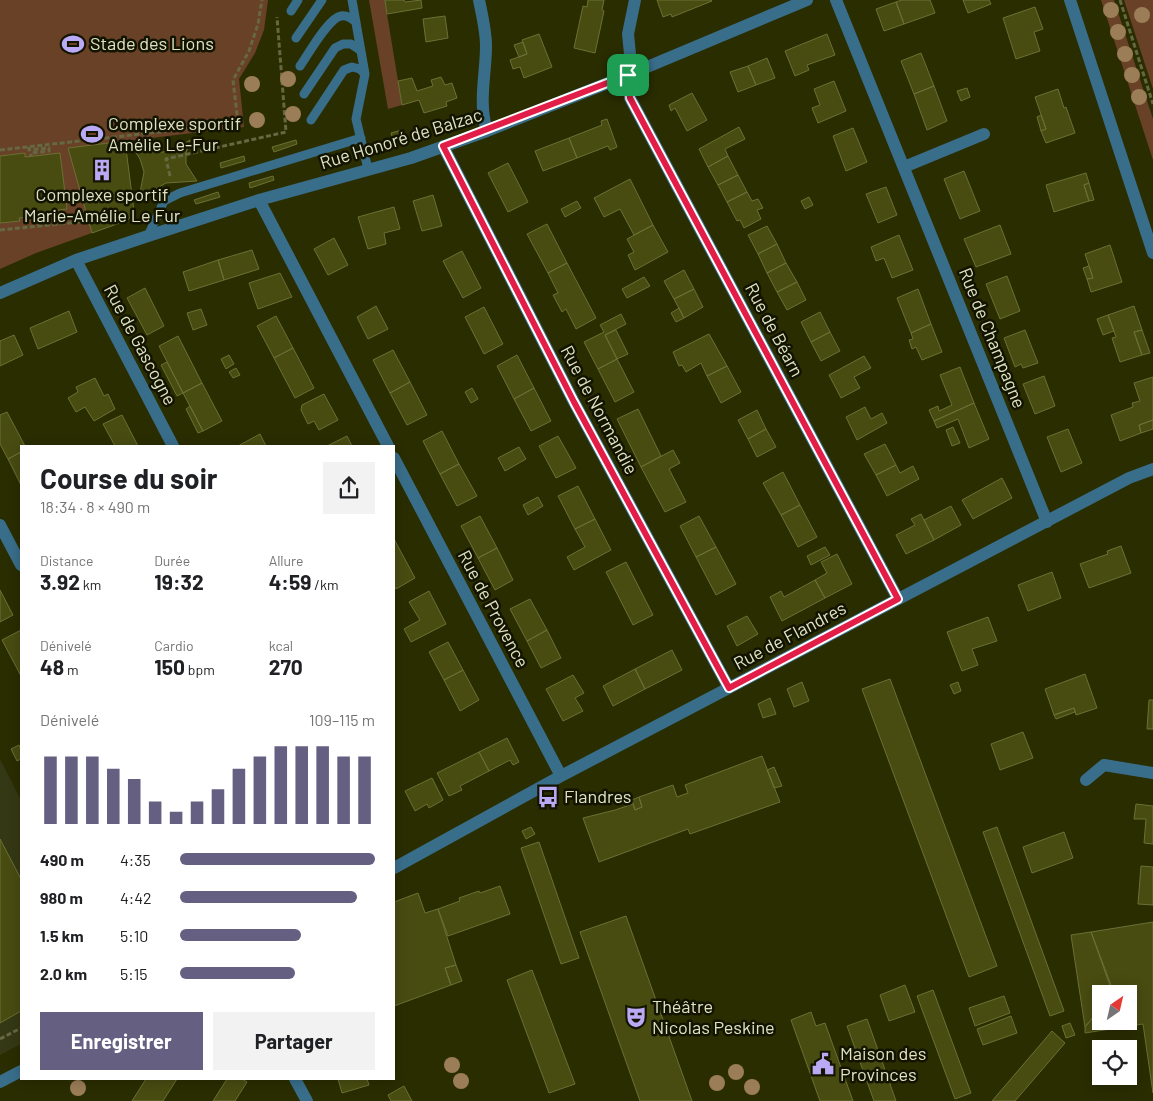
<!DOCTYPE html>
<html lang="fr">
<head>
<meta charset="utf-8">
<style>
	body { margin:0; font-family:Barlow,sans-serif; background:#f2f2f2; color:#202124; height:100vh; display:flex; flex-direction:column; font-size:19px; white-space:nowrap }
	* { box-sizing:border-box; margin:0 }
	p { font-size:16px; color:#757577 }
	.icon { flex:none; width:28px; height:28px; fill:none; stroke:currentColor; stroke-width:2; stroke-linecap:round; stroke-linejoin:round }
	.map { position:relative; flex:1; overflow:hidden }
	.panel { position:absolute; left:20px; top:445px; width:375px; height:635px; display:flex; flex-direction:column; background:#fff; border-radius:0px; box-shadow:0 2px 12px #0003 }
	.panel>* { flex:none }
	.needle { width:32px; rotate:34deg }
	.tools { position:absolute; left:1092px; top:985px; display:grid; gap:10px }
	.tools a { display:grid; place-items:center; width:45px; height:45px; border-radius:0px; background:#fff; box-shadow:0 2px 12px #0003; font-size:25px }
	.pin { position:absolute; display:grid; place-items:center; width:42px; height:42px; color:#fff; margin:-21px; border-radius:10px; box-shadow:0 2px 8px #0006 }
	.round { display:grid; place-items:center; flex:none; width:52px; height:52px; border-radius:0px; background:#f2f2f2 }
	.headline { display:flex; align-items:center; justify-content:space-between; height:85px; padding:0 20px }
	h1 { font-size:28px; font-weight:700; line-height:38px }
	.figures { display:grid; grid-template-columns:repeat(3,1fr); gap:8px; height:85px; padding:5px 20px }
	.figures div { display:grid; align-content:center }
	.figures b { font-size:21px; font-weight:700 }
	.figures small { font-size:14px; font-weight:400 }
	.figures p { font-size:14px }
	.chart { height:140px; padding:10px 20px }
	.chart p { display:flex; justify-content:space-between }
	.chart svg { width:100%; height:90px; margin-top:5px; stroke:#655f82; stroke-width:6 }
	.action { display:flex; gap:10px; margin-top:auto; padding:10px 20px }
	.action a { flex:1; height:58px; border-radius:0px; background:#655f82; color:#fff; font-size:20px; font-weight:700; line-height:58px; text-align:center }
	.action a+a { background:#f2f2f2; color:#202124 }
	ul { padding:0 20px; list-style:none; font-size:16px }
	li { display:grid; grid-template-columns:80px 60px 1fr; align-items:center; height:38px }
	li i { height:12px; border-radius:6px; background:#655f82 }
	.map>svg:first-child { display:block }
</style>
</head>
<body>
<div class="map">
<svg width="1153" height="1101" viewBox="0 0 1153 1101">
	<rect width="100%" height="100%" fill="#2a2d00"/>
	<!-- built -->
	<path fill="#353814" d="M0,759L21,800V1044L0,1055Z"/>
	<!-- green -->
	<path fill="#694127" d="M0,0H268L264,30L255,53L239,79L244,127L125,141L130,188L128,220L36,253L0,269Z
		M369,0H385L387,14L402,105L388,109Z
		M1101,0H1114L1153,119V160Z
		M1124,0H1153V89Z"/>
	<!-- building -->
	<path fill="#484c11" stroke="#6b7034" d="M385,0H404L405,2L421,0L422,8L387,14Z
		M588,0H604L602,10L604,11L595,53L574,48L583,6L587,7Z
		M657,0H711L712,1L672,17L671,14L663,17Z
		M902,0H930L935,13L904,24L896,2Z
		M963,0H989L991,4L968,13Z
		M896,2L904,24L884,31L876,9Z
		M1035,7L1043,29L1034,32L1040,51L1016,59L1003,18Z
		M445,16L448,38L426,42L423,19Z
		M539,34L552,67L524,78L520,67L513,69L510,60L527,54L522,40Z
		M827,34L835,55L807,65L809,70L795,76L785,51Z
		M523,42L527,54L519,57L514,45Z
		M921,53L934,86L914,94L901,61Z
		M767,58L775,78L756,85L748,66Z
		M748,66L756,85L738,92L730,72Z
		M441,77L445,85L452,83L457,98L446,102L447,106L424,113L419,100L402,105L398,81L412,78L417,91L433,86L431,80Z
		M834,81L846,111L818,123L812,108L820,105L814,89Z
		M934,86L947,121L927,130L914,94Z
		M967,88L970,97L961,101L957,91Z
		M1058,89L1064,108L1066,107L1075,133L1046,143L1041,131L1046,129L1035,97Z
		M692,93L707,120L687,131L675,108L671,111L669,105Z
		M1041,115L1046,129L1041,131L1037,117Z
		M607,119L617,147L610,150L608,146L577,158L569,138L602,125L601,121Z
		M739,127L745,139L725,149L728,156L708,167L699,149Z
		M853,128L867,162L846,171L833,136Z
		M402,130L405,136L393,140L391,133Z
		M569,138L577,158L543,171L535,151Z
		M190,140L186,153V164L197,181L166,183L139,198L144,172L140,159L133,148L147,152H163L177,148Z
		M296,140L297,144L274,152L272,147Z
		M125,141L134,211L128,220L92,233L68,148Z
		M25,153V157L60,153L67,209L32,213L33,216L19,218L20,221L0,223V156Z
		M244,156L245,161L221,168L220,163Z
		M728,156L738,175L718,185L708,167Z
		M508,163L528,202L508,212L488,173Z
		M964,171L980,211L960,219L944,179Z
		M1086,173L1089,183L1084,185L1089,201L1054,212L1046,185Z
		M738,175L747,192L727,202L718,185Z
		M273,176L274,180L250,188L249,183Z
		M630,179L653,225L634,235L620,209L604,217L594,198Z
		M1089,183L1094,200L1089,201L1084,185Z
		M886,187L897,215L878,223L866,194Z
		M218,192L220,197L196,204L194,200Z
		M747,192L752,201L758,199L763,208L757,210L761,219L744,228L740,220L737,221L727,202Z
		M433,195L442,226L422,231L413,201Z
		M809,197L813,205L805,209L801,201Z
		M577,201L581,208L565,217L561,209Z
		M394,207L400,229L384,233L386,244L368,249L358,217Z
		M547,224L567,263L548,273L527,234Z
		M653,225L668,252L635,270L628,255L634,252L627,239Z
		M1000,225L1011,254L976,267L964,239Z
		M767,226L777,244L758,254L748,235Z
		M899,235L913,270L892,278L884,258L876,261L871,247Z
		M334,238L348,265L328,275L314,249Z
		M777,244L786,263L767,273L758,254Z
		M1110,245L1122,282L1091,292L1087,279L1093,278L1085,254Z
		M252,250L259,269L224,280L218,260Z
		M462,251L481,288L463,298L443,261Z
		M218,260L224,280L189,291L183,272Z
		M567,263L596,318L576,329L566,309L562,312L553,295L558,293L548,273Z
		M786,263L797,282L777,292L767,273Z
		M1089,266L1093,278L1087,279L1083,268Z
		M684,270L694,289L674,299L664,281Z
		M280,273L292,297L258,309L249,283Z
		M1007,276L1020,311L1000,319L986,284Z
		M644,277L650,286L627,298L622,289Z
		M797,282L806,300L787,310L777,292Z
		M145,288L164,326L147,335L127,298Z
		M694,289L703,307L684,318L674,299Z
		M918,289L931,324L911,333L897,298Z
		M376,306L388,329L368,339L357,317Z
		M1134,306L1142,330L1134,332L1142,355L1120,362L1112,338L1116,337L1108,315Z
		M484,307L503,344L484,354L465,317Z
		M679,308L684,318L676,322L671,313Z
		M201,309L207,325L193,330L187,313Z
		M69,311L77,332L38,349L30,328Z
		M820,312L830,332L811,342L801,322Z
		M621,314L626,324L605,335L617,359L598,369L584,342L604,332L600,325Z
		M1108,315L1114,331L1103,335L1097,319Z
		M276,316L293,348L274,358L257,326Z
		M931,324L942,352L922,360L916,347L912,349L909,340L913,339L911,333Z
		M616,330L628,354L617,359L605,335Z
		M1025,330L1038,363L1023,368L1021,364L1015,367L1004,338Z
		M1142,330L1150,353L1142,355L1134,332Z
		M830,332L840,351L821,361L811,342Z
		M709,334L727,366L707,376L701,363L686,372L682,365L679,366L673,352Z
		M14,335L23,355L0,366V341Z
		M178,336L202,383L183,393L159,346Z
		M293,348L314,388L295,398L274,358Z
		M393,350L410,382L390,393L373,360Z
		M229,355L234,364L226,369L221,359Z
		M517,355L534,388L514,399L497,366Z
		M864,356L871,368L854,377L860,388L841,398L829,375Z
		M617,359L634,392L615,402L598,369Z
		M167,362L183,393L177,396L161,365Z
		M727,366L741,392L721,403L707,376Z
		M960,367L974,403L934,421L929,410L938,406L939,411L952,405L940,375Z
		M236,368L240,375L233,378L229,372Z
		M1044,376L1055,406L1035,414L1023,384Z
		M1153,377V420L1139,425L1141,433L1120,441L1111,415L1133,407L1132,403L1140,401L1134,383Z
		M95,378L104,396L108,394L115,409L94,421L85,407L76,412L68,398L78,392L76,387Z
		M410,382L427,415L407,425L390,393Z
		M202,383L222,421L203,431L183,393Z
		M472,388L478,399L471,403L465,392Z
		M534,388L551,421L531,431L514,399Z
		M324,394L338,420L319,430L314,421L308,424L301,410L302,405Z
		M974,403L989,439L969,448L958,419L937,428L934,421Z
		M190,406L203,431L198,433L186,409Z
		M865,407L871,419L882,413L887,423L857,440L846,417Z
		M638,409L661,456L641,467L617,419Z
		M757,410L766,429L748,439L738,420Z
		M7,412L25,446H21V452L8,459L0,444V415Z
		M122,415L138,446H115L103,424Z
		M1153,420V429L1141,433L1139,425Z
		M953,427L960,443L952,446L946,430Z
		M766,429L776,447L757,457L748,439Z
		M1068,429L1082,463L1061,472L1047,437Z
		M442,431L459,464L440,474L423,441Z
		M260,434L266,446H238Z
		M347,436L352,446H327Z
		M558,436L576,468L556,478L539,446Z
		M885,444L896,465L876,475L864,454Z
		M519,447L526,459L505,471L498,458Z
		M673,450L680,463L669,469L686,502L665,512L641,467Z
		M21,452V485L8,459Z
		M459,464L477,496L457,506L440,474Z
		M896,465L900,473L913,466L919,479L887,496L876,475Z
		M783,472L800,505L781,515L763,483Z
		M1002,478L1012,498L973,519L962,500Z
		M578,486L595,519L575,529L558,496Z
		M538,497L543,506L528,515L523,505Z
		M800,505L817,537L798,547L781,515Z
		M951,506L961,525L934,540L924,520Z
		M921,514L934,540L906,554L896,535L915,525L911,519Z
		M480,516L497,548L478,558L461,526Z
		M699,516L716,547L696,557L680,526Z
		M595,519L611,550L574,570L567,557L585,547L575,529Z
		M394,539L415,578L396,589L394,585Z
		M1121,546L1131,573L1089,588L1080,564L1108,554L1107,551Z
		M716,547L736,584L716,595L696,557Z
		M825,547L830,555L811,565L807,556Z
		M497,548L513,580L495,590L478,558Z
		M837,554L852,584L825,598L815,580L827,573L821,562Z
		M626,562L653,615L633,625L606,572Z
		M1052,572L1061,598L1028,611L1018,585Z
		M815,580L825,598L782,621L770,597L781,591L784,597Z
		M0,590L13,615L0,622Z
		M429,591L446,624L411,642L404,629L420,620L409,602Z
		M530,599L547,630L527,641L510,609Z
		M747,616L758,634L737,646L727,626Z
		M988,617L997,641L972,649L978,665L962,671L947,632Z
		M21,630V676L2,640Z
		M547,630L561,658L541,668L527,641Z
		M448,642L463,670L444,680L429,652Z
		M672,650L682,670L645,689L635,669Z
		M635,669L645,689L613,706L603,686Z
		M463,670L479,700L460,711L444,680Z
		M1085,674L1097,708L1076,715L1074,708L1054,715L1045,689Z
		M573,675L584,693L575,698L583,711L563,721L546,689Z
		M890,679L997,966L969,977L862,689Z
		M802,682L809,701L794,707L787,689Z
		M958,682L961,691L954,694L950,685Z
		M770,698L776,714L763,718L758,704Z
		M1149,700H1153V729H1147Z
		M1074,708L1075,712L1056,719L1054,715Z
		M1023,732L1033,758L1000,770L991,744Z
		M507,738L519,762L513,765L510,760L489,771L479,752Z
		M19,745L21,750V759L17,761L11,749Z
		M479,752L489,771L460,786L462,790L449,796L437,773Z
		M762,756L780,802L690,834L688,829L599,862L583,818L615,810L633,804L635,810L642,807L639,797L673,785L677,797L688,793L685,785Z
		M774,767L782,786L774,788L767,770Z
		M432,778L443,800L429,808L427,804L415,811L405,791Z
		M639,797L642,807L635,810L632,800Z
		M1136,804L1153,806V844L1144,843L1146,819H1134Z
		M531,827L535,834L526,839L522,831Z
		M997,827L1064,1011L1050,1016L983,832Z
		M1064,832L1073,858L1032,873L1023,847Z
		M0,839L21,879V1011L0,1023Z
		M539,842L579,958L561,964L521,848Z
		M1141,866L1153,867V905L1138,904Z
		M500,886L510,914L448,936L438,909L460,901L459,898L479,891L480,893Z
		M418,893L425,913L438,909L456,965L445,968L451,985L394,1006V902Z
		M626,916L692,1101H640L580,932Z
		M1153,922V1093L1143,1024L1085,1033V1027L1101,1008V1021H1129V994H1113L1091,932Z
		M1091,932L1114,993L1101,994V1008L1085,1027L1071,935Z
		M456,965L462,981L451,985L445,968Z
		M532,970L575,1084L549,1093L507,980Z
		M905,985L915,1012L889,1021L880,995Z
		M933,990L971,1093L955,1099L917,996Z
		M1004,996L1010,1013L975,1026L969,1008Z
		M811,1012L816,1026L825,1023L853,1101H820L791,1020Z
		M1011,1016L1017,1033L983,1045L977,1029Z
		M867,1019L896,1101H874L847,1026Z
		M1070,1023L1075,1035L1066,1038L1062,1026Z
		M1052,1031L1065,1043L1015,1101H992Z
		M146,1079H177L163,1101H132Z
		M227,1079H242L247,1082L235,1101H213Z
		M338,1079H367L369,1085L342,1093Z
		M404,1086L412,1101H391L388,1095Z"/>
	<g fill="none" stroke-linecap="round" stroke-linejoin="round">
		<!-- path -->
		<path stroke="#656840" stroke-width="3" stroke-dasharray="5 2.5" stroke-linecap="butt" d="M1120,0L1153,104
			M29,147V150L49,148V151L31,153V156
			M0,150L238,123L233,80L249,51L258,24L262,0
			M170,176L166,159L286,132L277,17
			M38,212L39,226
			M0,230L89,221
			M0,1039L21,1028"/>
		<!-- lane -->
		<path stroke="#396e8a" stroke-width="9" d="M352,0L365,74L356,119L368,169
			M291,11L298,0
			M296,38L322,0
			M300,66C308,55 328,18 341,16C347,15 351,18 356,22
			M304,94L335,48L343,44H351L360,50
			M311,120L344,70L352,67L360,69L365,74
			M148,236L164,201L180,193L361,138"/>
		<!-- street -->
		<path stroke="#396e8a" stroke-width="12" d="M479,0C482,15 486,31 486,46C486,74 478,103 487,131
			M635,0L628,34L631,64L628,75L630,98L898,599
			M836,0L1047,522
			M1070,0L1153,253
			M443,146L574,402L729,688
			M904,167L984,134
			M259,200L388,446
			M76,260L173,446
			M0,293L76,260L148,236L259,200L411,158L487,131L628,75L807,0
			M394,458L561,776
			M0,525L21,565
			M1086,780L1104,765L1153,773
			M394,868L561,776L1129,478L1153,469
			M295,1079L307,1101
			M0,1082L21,1071"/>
	</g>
	<!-- trees -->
	<g fill="#9b7e57">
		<circle cx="1111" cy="10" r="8"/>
		<circle cx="1142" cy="15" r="8"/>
		<circle cx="1118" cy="32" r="8"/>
		<circle cx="1125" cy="54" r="8"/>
		<circle cx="1132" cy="75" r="8"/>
		<circle cx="288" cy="79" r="8"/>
		<circle cx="252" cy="84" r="8"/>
		<circle cx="1139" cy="97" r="8"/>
		<circle cx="293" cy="114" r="8"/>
		<circle cx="257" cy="120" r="8"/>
		<circle cx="452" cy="1065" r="8"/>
		<circle cx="736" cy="1072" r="8"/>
		<circle cx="461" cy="1081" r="8"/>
		<circle cx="717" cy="1083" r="8"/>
		<circle cx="752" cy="1087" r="8"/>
		<circle cx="78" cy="1088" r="8"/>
	</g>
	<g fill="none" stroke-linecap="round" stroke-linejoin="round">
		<!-- route casing -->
		<g stroke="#fff" stroke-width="10">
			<path id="route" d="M628,75L630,98L898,599L729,688L574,402L443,146Z"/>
		</g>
		<!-- route -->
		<use href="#route" stroke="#e11d48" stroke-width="6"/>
	</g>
	<!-- icons -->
	<defs>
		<g id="stadium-bare" transform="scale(1.725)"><path d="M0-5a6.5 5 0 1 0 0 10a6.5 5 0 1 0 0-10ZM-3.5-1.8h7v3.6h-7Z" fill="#baaaf6" stroke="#131400" stroke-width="2.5" paint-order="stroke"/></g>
		<g id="building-bare" transform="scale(1.725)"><path d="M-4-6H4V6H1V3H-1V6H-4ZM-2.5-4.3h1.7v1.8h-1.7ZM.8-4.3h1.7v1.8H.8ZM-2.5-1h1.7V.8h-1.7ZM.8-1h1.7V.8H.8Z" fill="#baaaf6" stroke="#131400" stroke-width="2.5" paint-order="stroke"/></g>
		<g id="bus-bare" transform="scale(1.725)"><path d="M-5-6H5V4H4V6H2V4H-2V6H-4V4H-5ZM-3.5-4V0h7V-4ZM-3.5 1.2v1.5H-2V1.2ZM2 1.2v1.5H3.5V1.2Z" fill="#baaaf6" stroke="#131400" stroke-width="2.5" paint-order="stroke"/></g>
		<g id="theatre-bare" transform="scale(1.725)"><path d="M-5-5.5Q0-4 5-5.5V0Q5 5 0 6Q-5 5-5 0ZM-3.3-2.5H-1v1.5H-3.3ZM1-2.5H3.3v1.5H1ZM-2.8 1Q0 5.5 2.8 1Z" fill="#baaaf6" stroke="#131400" stroke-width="2.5" paint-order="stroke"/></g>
		<g id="civic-bare" transform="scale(1.725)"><path d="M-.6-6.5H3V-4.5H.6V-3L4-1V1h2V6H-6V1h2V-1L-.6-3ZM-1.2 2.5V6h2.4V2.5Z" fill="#baaaf6" stroke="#131400" stroke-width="2.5" paint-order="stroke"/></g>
	</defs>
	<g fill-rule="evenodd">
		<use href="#stadium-bare" x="73" y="44"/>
		<use href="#stadium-bare" x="92" y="134"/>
		<use href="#building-bare" x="102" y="170"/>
		<use href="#bus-bare" x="548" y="797"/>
		<use href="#theatre-bare" x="636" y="1017"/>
		<use href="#civic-bare" x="823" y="1064"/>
	</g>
	<g text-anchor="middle" stroke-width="5" stroke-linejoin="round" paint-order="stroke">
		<!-- poi labels -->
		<g font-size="18" fill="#e0e4c5" stroke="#131400" text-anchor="start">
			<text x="90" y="50">Stade des Lions</text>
			<text x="108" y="130">Complexe sportif<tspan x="108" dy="21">Amélie Le-Fur</tspan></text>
			<text x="102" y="201" text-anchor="middle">Complexe sportif<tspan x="102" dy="21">Marie-Amélie Le Fur</tspan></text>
			<text x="564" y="803">Flandres</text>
			<text x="652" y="1013">Théâtre<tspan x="652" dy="21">Nicolas Peskine</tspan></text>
			<text x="840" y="1060">Maison des<tspan x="840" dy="21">Provinces</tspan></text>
		</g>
		<!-- street labels -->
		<g font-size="18" fill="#e0e4c5" stroke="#131400">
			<text transform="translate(401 139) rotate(-17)" y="6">Rue Honoré de Balzac</text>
			<text transform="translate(774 330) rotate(62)" y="6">Rue de Béarn</text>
			<text transform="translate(992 338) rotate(68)" y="6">Rue de Champagne</text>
			<text transform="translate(140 345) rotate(62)" y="6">Rue de Gascogne</text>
			<text transform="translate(599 410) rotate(62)" y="6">Rue de Normandie</text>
			<text transform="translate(493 609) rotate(62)" y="6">Rue de Provence</text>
			<text transform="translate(790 636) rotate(-28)" y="6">Rue de Flandres</text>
		</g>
	</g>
</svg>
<div class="tools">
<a><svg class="needle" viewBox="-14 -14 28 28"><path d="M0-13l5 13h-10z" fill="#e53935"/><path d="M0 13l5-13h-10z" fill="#757577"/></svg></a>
<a><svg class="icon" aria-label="locate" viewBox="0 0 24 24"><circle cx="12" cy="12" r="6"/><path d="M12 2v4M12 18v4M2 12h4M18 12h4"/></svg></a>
</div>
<div class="pin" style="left:628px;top:75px;background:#1e9e55"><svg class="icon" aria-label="arrive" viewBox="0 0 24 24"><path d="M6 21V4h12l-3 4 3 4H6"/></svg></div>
<section class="panel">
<div class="headline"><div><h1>Course du soir</h1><p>18:34 · 8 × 490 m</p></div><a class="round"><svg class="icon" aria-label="share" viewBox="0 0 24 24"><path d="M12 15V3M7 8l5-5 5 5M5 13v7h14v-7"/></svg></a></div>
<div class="figures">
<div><p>Distance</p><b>3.92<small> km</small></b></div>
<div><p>Durée</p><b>19:32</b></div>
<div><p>Allure</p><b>4:59<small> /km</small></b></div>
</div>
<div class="figures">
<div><p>Dénivelé</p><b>48<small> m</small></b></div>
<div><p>Cardio</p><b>150<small> bpm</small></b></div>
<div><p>kcal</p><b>270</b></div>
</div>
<div class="chart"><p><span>Dénivelé</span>109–115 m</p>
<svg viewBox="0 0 160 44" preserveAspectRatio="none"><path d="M5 44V11M15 44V11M25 44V11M35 44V17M45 44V22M55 44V33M65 44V38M75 44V33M85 44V27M95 44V17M105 44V11M115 44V6M125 44V6M135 44V6M145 44V11M155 44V11"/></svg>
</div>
<ul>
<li><b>490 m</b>4:35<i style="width:100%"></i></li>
<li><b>980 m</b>4:42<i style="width:91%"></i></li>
<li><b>1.5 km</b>5:10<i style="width:62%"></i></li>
<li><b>2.0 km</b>5:15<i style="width:59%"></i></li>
</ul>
<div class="action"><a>Enregistrer</a><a>Partager</a></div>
</section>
</div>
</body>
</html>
